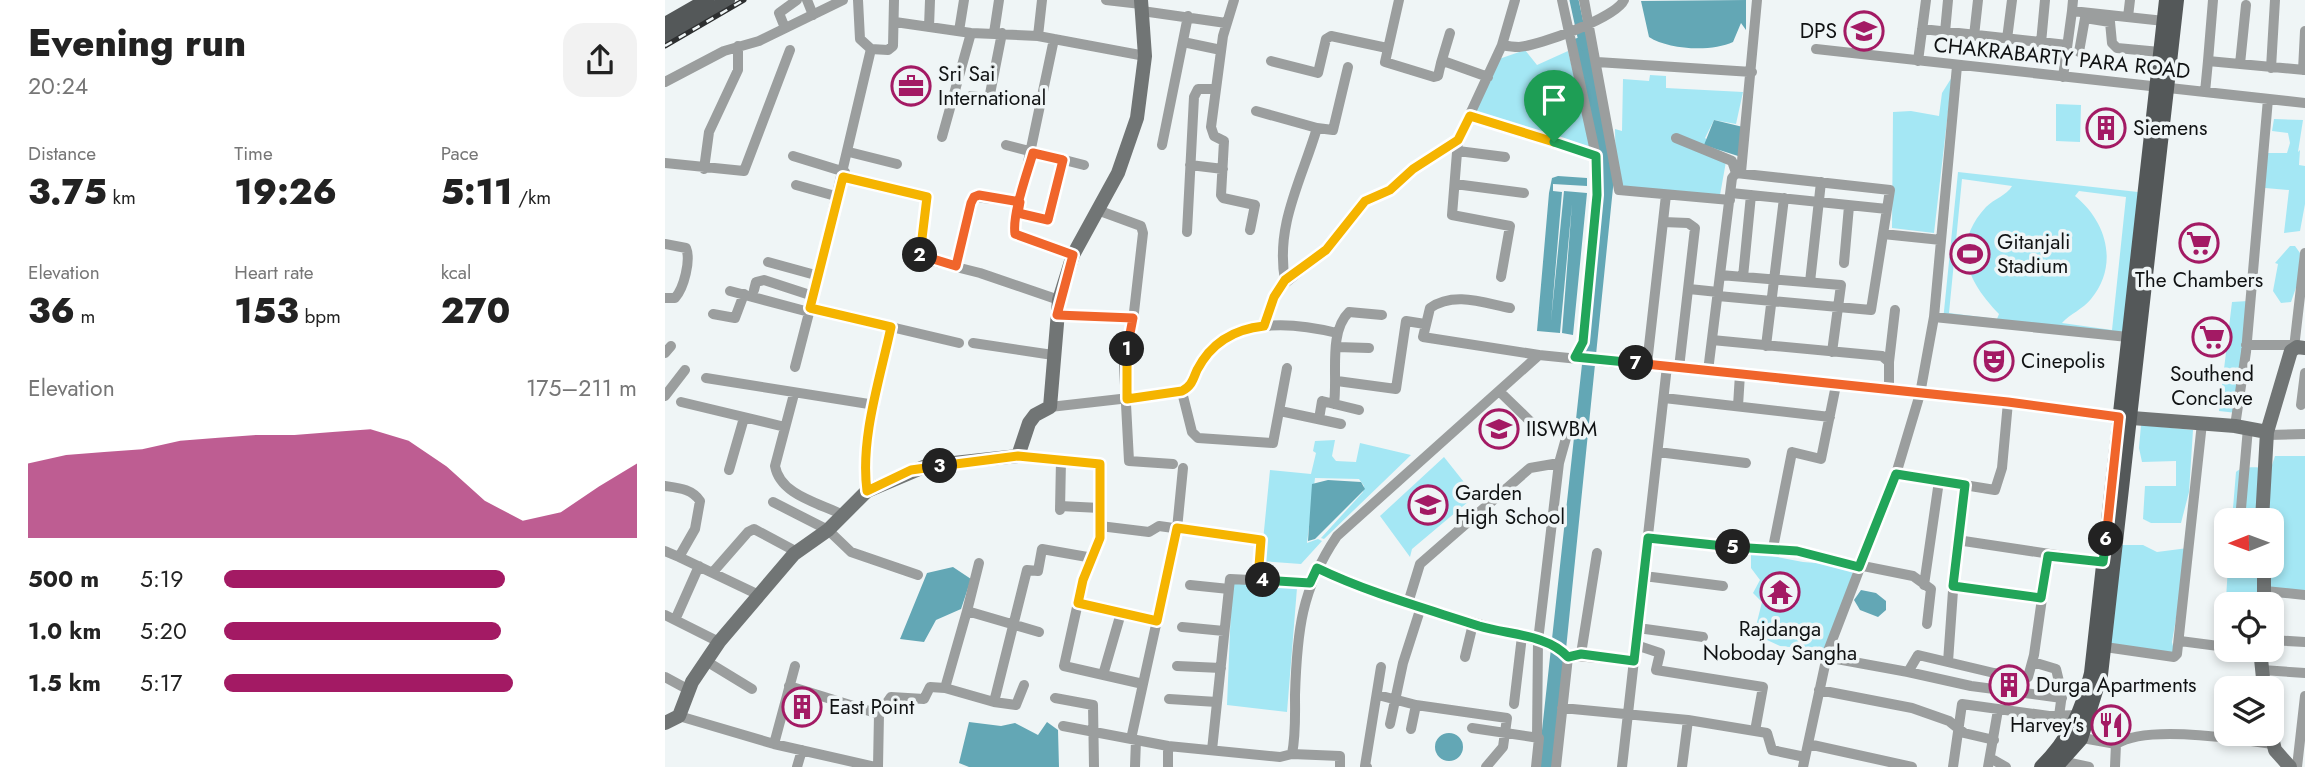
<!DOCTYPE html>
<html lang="en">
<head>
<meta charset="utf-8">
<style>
	body { margin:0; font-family:Jost,sans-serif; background:#f2f2f2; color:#222; height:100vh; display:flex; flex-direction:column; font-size:26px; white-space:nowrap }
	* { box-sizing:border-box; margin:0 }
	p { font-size:23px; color:#767676 }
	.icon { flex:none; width:38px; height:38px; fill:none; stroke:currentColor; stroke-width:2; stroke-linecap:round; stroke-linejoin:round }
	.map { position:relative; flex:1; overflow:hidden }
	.sheet { display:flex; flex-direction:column; background:#fff; width:665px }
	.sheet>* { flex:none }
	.needle { width:46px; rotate:269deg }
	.tools { position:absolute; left:1549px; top:508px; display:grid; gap:14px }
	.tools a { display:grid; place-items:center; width:70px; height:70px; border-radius:14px; background:#fff; box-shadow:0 4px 10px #0003; font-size:35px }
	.pin { position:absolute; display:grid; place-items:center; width:60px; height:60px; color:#fff; margin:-72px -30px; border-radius:50% 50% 50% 0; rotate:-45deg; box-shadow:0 0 7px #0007 }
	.pin .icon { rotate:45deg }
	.km { position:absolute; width:35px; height:35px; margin:-18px; border-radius:50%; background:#222; color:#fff; font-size:19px; line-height:35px; text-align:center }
	.round { display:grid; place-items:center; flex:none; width:74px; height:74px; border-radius:21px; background:#f2f2f2 }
	.head { display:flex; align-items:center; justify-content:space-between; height:119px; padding:0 28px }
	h1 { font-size:38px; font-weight:800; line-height:52px }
	.metrics { display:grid; grid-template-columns:repeat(3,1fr); gap:10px; height:119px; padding:7px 28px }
	.metrics div { display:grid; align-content:center }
	.metrics b { font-size:35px; font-weight:800 }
	.metrics small { font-size:19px; font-weight:400 }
	.metrics p { font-size:19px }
	.chart { height:196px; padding:14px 28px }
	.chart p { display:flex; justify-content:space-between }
	.chart svg { width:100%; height:126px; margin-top:7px; fill:#a31a64; opacity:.7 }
	ul { padding:0 28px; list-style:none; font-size:23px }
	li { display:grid; grid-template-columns:112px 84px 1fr; align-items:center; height:52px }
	li i { height:18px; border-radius:9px; background:#a31a64 }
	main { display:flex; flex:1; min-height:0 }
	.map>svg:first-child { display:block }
</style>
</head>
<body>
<main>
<section class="sheet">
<div class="head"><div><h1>Evening run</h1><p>20:24</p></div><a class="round"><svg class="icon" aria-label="share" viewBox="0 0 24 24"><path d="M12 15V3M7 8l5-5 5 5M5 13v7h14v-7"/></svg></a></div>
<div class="metrics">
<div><p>Distance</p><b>3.75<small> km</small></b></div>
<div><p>Time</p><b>19:26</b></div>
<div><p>Pace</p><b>5:11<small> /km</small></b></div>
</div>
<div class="metrics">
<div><p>Elevation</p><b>36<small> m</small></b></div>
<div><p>Heart rate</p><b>153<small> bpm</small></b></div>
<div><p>kcal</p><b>270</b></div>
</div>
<div class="chart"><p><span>Elevation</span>175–211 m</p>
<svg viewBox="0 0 160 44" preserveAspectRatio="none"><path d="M0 44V18L10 15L20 14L30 13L40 10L50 9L60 8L70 8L80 7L90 6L100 10L110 19L120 31L130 38L140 35L150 26L160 18V44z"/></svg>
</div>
<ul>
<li><b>500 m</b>5:19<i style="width:68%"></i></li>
<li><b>1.0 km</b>5:20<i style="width:67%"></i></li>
<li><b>1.5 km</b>5:17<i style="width:70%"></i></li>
</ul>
</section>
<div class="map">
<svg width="1640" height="767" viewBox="0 0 1640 767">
	<rect width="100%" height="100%" fill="#eff5f6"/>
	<!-- green -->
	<path fill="#a4e7f4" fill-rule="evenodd" d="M860,50L872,65L903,51L927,150L810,114L834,59Z
		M985,75L1001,76V88L1078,92L1071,124L1049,120L1040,138L1062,156L1055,195L951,186L950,129L957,131L958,79L984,81Z
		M1287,77L1269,233L1227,228L1228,112L1246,111L1274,116L1277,93Z
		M1391,104L1416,105L1415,142L1391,141Z
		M1609,119L1638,120L1633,152L1635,150L1634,165L1640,166V204L1635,231L1619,233L1624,190L1600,188L1602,153H1622L1625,143L1623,133L1607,131Z
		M1293,172L1473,192L1458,339L1278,321ZM1297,179L1347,186C1342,195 1329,199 1321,207C1285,246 1303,282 1334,314L1332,319L1284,313ZM1414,191L1461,197L1447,330L1397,323C1405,314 1418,309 1426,299C1454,265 1442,222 1410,196Z
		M1625,246H1630L1635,253L1634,279L1626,302L1616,303L1608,291L1613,264L1610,263Z
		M1583,301L1572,413L1554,411L1567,302Z
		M1476,425L1528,430L1524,492L1516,523H1486L1478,519L1480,486H1511V461L1477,462L1474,448Z
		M670,440L667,456L671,461L691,462L695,443L746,455L659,539L656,538L698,492L699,486L694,479L650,478L642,543L653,539L657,541L636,564L596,561L605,470L646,474L651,453L648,451L650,441Z
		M1610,456H1640V592L1601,590V565H1606V520H1567L1571,472C1578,466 1597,466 1605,471Z
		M779,457L810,496L747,549L745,557L715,516Z
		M1451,545H1478L1492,552L1523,548L1507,642L1510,655L1440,647Z
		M1086,552L1138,562L1190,566L1162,651L1115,646L1089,634L1097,602L1088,593L1095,580L1086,568Z
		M1563,565H1596V593L1588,592L1587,601L1595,604H1561V635H1559Z
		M567,583L632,588L622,712L562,705Z"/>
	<!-- water -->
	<path fill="#63a7b5" d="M1081,0V30L1076,23L1068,42C1047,52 1004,50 984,37L976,1Z
		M922,35L949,178L889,767H873L938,172L909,39Z
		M1049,120L1078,127L1073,156L1039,145Z
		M893,176L922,178V186L888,184V191L897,192L886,321L899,191L922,193L908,335L897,333L907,204L895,333L872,331L884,193L887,178Z
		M663,480L696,482L700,489L650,539L643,541L647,484Z
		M288,567L306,579L296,609L271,620L259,642L235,639L262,573Z
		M1196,590L1211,593L1221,601V610L1213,617L1195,610L1189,600Z
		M304,722L336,726L350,723L373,735L382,722L393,730L394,767H304L294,763Z
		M770 747a14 14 0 1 1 28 0a14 14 0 1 1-28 0Z"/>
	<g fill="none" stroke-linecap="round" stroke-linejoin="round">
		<!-- canal -->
		<path stroke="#63a7b5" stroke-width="9" d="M909,0L919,46"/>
		<!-- street -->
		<path stroke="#9b9e9e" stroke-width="10" d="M142,0L148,15
			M193,0L195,39L206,49L145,308L226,327C215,379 195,438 202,491
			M441,0L476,4
			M569,0L558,36L546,127L549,136L559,141L556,195L558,198L590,205L585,230
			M734,0L720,62L769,77L773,76L776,63L781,62L823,77
			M897,0L931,156L932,195L918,342L910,357
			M919,0L954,190L1065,200
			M477,11L561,23
			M1407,11L1408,0
			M1463,17L1465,0
			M230,22L306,33L373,36L480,56
			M264,27L265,0
			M120,28L114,13L132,0
			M1257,29L1402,45
			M294,31L299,0
			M1280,32L1283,0
			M329,33L334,0
			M373,36L377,0
			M1309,36L1313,0
			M389,39L349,229L354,237L408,255
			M1342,39L1347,0
			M518,42L556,50
			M1376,43L1380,0
			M837,45L850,0
			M206,49L223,50L228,46L229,0
			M1151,49L1640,103
			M1414,52L1420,18L1445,22L1447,43L1452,48L1495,52
			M606,61L653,73L661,39L666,36L722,48
			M1253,61L1261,0
			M1543,61L1548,0
			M932,62L1087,72
			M776,63L785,33
			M1575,64L1581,5
			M1606,68L1610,0
			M1638,70L1640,31
			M1398,77L1407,11L1499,21
			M0,82L59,51L94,41L178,0
			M1540,92L1543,61L1640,70
			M306,96L346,102
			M324,99L337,33
			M591,111L652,128C637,179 610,225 620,280
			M805,115L931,156
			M652,128L668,130L683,67
			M277,137L306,33
			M1011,138L1067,161L1071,173
			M793,140L787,215L845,226L836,277
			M341,145L419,165
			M497,145L523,16
			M793,151L840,157
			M184,152L232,164
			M128,156L180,172
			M0,163L79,171L125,50
			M525,165L558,169
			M39,169L44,132L73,70V46
			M1076,172L1092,0
			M178,177L263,197L255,253L259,259L315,273L394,300
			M790,184L859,193
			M131,185L174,197
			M1066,193L1222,209
			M435,211L476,226L478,233L468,321L459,366L464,461L508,464
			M353,213L383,220L398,160
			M998,222L1023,223L1030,228L1014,368
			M522,232L529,97L533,89H550
			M1218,234L1276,240
			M0,244L21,248C26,260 19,288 10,298H0
			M103,262L154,276
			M1179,263L1184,206
			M291,266L309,197L355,202
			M1055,275L1176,285L1167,352
			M1078,277L1086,195
			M1145,282L1156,182
			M1024,289L1053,292
			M89,290L91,282L99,280L148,296
			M65,291L144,312
			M845,308C819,303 789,291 765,308L758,337L874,355
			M48,314L70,318L79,294
			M392,315L468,318
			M1269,317L1463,337
			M599,326L614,288L661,250L700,201L725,190L748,169L793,140L837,45C842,46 849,47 854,47C875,45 951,18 959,0
			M226,327L294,343
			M1047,340L1217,356L1224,362V390
			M308,343L388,355
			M1581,345H1629
			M1101,346L1119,198
			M672,347L704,348
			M1629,348L1640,253
			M0,353L6,346
			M1224,362L1230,310
			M982,364L1001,195
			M130,367L145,309
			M1043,371L1067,178L1071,173L1225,190L1206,310L1053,296
			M41,378L210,405
			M672,381L731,389L741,321L760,324
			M517,392L527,432L533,438L608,443L622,368
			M836,393L870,426L896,430L901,438L894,463L873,641
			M129,394L110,466C115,495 154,503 178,515
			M0,396L20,370
			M999,398L1165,417
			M16,402L120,427
			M669,404C673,377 663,332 684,312L717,315
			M1636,405L1640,373
			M1073,406L1075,374
			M385,407L517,392C530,384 532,368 541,357C574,317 627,322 672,333
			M615,411L676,424
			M654,419L657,401L694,410
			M1570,426L1581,352L1603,99
			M1603,435L1640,434
			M993,452L1081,463
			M353,456L435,464V538L418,580L399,666L478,684L466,739
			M64,470L79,418
			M1231,474L1330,490L1337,468L1343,402
			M0,486C14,488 27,489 35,501L30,529L14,557L94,595
			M108,502L163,530L186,552L253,575
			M395,506L435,508
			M395,510L396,460
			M1575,520L1583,428
			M435,526L484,532L494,526L595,540L593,579
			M983,539L1046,546L1108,548L1127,452L1156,459L1171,385
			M1292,540L1438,562
			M1108,548L1248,576L1266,589L1262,624
			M0,551L14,557
			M652,568L720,597L873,641L872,738
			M48,572L83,532L89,529L132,552
			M979,576L1058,586
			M525,585L564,589
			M1259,585L1274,481
			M1288,586L1376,598
			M1600,591L1640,595
			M413,603L492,621
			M743,603L755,564L865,468L894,463
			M302,611L314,563
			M0,615L54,642
			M10,620L34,566
			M517,627L559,631
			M973,628L1038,637
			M374,632L302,611L280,688L329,702L362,570L373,571L377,549L428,558
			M1606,640L1640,642
			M1515,641L1561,647
			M873,643H884L903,657L891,767
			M971,645L995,653L991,670L1098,687L1090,731
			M1440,647L1509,657L1512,654L1537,423
			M916,654L932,553
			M910,656L969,661
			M800,657L808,624
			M1161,657L1243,672L1253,655L1329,673L1363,677L1369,655L1383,556
			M41,661L87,689
			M1283,662L1291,548L1300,485
			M1368,662L1391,669L1397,694L1394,716
			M512,666L556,668
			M1597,670L1640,673
			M1243,672L1306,686L1397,698
			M438,675L456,613
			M0,677L24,690
			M478,684L512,529L518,468
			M124,686L214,714L213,767
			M1154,690L1247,708L1284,721L1299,733L1329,740
			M713,695L751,705L842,718L838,747L821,767
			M390,698L428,705L429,767
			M504,699L552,702
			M329,702L351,705L359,685
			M849,704L857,636
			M897,708L1023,720L1102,733L1107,750L1140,757
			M214,714L226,697L259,699L265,687L280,688
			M14,716L109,744L210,767
			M725,724L738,663L756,607
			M398,726L503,746L615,757L627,754C631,734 630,714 630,695C632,632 636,589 672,536L874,355L1343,402L1454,417
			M807,728L874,738L871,767
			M746,729L751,705
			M1412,737L1451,744L1450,767
			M109,744L130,666
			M1143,744L1247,767
			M1451,744C1482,724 1571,739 1608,744
			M547,750L565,579L644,583
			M627,754L675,756V767
			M1327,759L1341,767
			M1396,761L1424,767
			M132,767L137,750
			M470,767L471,740
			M503,767V746
			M702,767L700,766L716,667
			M957,767L1002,366
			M1017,767L1023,720
			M1138,767L1163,651L1231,474L1255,394L1269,317L1292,66
			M1288,767L1297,704L1384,716L1413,715
			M1323,767L1333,710
			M1632,767L1640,696"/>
		<!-- secondary -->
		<path stroke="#717575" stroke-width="14" d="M1454,417L1570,426L1602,432
			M1597,520L1602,432L1626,351L1632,347L1640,348
			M1599,565V604
			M1595,649L1599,688
			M0,723L14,716L27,682L54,642L129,554L163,530L202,491L261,466L353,456L364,423L370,415L385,407L394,300L408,255L453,173L472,118L480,56L476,0
			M1606,733L1610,750L1625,767"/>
		<!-- primary -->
		<path stroke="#545859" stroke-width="14" d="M0,24L42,0
			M0,38L63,0
			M1376,767C1404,739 1417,711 1426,673L1501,0
			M1391,767L1416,739L1436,675L1512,0"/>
		<!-- rail casing -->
		<g stroke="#2d2f30" stroke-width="5">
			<path id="rail" d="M0,46L79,0"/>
		</g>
		<!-- rail -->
		<use href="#rail" stroke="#eff5f6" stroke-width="2.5" stroke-dasharray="8" stroke-linecap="butt"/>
	</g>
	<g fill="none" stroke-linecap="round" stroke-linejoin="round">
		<!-- split-1 casing -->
		<g stroke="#fff" stroke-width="14">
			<path id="split-1" d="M462,349V399L517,391C527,386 528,379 532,370C546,343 570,329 599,326L609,297L620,280L661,250L700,201L725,190L748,169L793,140L805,116L889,142"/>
		</g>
		<!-- split-2 casing -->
		<g stroke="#fff" stroke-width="14">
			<path id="split-2" d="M255,255L291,266L306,203L309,197L314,195L355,202L353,213L383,220L398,160L368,153C362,174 347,214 350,234L408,255L392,315L468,318L462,349"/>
		</g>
		<!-- split-3 casing -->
		<g stroke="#fff" stroke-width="14">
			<path id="split-3" d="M255,255L262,197L178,177L145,308L226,327C215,379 195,438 202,491L246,470L275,466"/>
		</g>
		<!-- split-4 casing -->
		<g stroke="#fff" stroke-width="14">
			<path id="split-4" d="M275,466L353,456L435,464V538L418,580L413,603L492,621L512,528L596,540L593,579L598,580"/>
		</g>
		<!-- split-5 casing -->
		<g stroke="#fff" stroke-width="14">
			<path id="split-5" d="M598,580L645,583L652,568C704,593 759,608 814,626C844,635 882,634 903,657L916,654L969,661L983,538L1068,547"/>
		</g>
		<!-- split-6 casing -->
		<g stroke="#fff" stroke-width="14">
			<path id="split-6" d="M1068,547L1132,551L1194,567L1231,474L1300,485L1288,586L1376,598L1383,556L1438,562L1441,539"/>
		</g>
		<!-- split-7 casing -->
		<g stroke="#fff" stroke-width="14">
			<path id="split-7" d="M971,363L1343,402L1454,417L1441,539"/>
		</g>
		<!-- split-8 casing -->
		<g stroke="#fff" stroke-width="14">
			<path id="split-8" d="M889,142L931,156L932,195L918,342L910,357L971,363"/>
		</g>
		<!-- split-1 -->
		<use href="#split-1" stroke="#f5b400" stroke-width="9"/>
		<!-- split-2 -->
		<use href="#split-2" stroke="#f0652b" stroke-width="9"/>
		<!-- split-3 -->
		<use href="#split-3" stroke="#f5b400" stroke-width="9"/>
		<!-- split-4 -->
		<use href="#split-4" stroke="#f5b400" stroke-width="9"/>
		<!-- split-5 -->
		<use href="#split-5" stroke="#22a559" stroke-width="9"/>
		<!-- split-6 -->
		<use href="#split-6" stroke="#22a559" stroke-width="9"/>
		<!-- split-7 -->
		<use href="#split-7" stroke="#f0652b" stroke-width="9"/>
		<!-- split-8 -->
		<use href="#split-8" stroke="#22a559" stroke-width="9"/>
	</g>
	<!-- icons -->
	<defs>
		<g id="school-ring" transform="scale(2.0125)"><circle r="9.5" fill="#eff5f6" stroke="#a31a64" stroke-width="1.5"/><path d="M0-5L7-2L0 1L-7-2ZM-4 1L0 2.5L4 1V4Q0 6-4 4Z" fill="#a31a64"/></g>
		<g id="office-ring" transform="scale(2.0125)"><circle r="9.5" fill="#eff5f6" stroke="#a31a64" stroke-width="1.5"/><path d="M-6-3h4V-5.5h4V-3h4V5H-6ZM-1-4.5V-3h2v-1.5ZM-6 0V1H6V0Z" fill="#a31a64"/></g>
		<g id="building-ring" transform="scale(2.0125)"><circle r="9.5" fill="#eff5f6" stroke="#a31a64" stroke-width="1.5"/><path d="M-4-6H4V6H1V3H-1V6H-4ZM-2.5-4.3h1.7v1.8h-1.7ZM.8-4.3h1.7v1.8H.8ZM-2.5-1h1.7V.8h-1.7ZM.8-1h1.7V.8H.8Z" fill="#a31a64"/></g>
		<g id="supermarket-ring" transform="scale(2.0125)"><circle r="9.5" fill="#eff5f6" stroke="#a31a64" stroke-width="1.5"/><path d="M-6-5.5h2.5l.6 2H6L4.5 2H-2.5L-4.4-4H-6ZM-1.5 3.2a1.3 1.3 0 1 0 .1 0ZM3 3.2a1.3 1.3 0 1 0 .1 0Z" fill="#a31a64"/></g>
		<g id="stadium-ring" transform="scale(2.0125)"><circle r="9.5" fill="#eff5f6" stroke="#a31a64" stroke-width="1.5"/><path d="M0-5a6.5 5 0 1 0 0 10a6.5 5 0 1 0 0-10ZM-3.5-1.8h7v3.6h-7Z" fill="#a31a64"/></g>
		<g id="theatre-ring" transform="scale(2.0125)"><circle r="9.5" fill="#eff5f6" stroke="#a31a64" stroke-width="1.5"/><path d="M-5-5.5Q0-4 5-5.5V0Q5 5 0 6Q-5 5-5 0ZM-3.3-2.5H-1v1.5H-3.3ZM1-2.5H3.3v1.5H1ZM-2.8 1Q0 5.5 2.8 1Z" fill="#a31a64"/></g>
		<g id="university-ring" transform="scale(2.0125)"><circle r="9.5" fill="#eff5f6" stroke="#a31a64" stroke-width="1.5"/><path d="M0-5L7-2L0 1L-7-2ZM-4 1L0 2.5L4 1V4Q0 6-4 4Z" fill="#a31a64"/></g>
		<g id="temple-ring" transform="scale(2.0125)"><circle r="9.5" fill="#eff5f6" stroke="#a31a64" stroke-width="1.5"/><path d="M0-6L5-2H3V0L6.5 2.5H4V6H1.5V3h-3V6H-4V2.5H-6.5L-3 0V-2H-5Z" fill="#a31a64"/></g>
		<g id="restaurant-ring" transform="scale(2.0125)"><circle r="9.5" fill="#eff5f6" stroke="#a31a64" stroke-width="1.5"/><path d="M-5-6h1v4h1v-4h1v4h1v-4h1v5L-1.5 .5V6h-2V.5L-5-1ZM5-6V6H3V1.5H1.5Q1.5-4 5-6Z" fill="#a31a64"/></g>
	</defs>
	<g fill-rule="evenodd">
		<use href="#school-ring" x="1199" y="31"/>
		<use href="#office-ring" x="246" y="86"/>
		<use href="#building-ring" x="1441" y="128"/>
		<use href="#supermarket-ring" x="1534" y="243"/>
		<use href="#stadium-ring" x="1305" y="254"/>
		<use href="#supermarket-ring" x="1547" y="337"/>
		<use href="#theatre-ring" x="1329" y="361"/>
		<use href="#university-ring" x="834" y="429"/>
		<use href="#school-ring" x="763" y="505"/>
		<use href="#temple-ring" x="1115" y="592"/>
		<use href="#building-ring" x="1344" y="685"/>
		<use href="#building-ring" x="137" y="707"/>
		<use href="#restaurant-ring" x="1446" y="725"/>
	</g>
	<g text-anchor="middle" stroke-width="7" stroke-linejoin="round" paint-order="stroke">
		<!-- poi labels -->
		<g font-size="21" fill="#101213" stroke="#eff5f6" text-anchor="start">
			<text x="1172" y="38" text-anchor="end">DPS</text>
			<text x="273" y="81">Sri Sai<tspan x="273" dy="24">International</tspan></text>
			<text x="1468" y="135">Siemens</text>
			<text x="1332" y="249">Gitanjali<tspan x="1332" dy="24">Stadium</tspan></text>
			<text x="1534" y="287" text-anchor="middle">The Chambers</text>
			<text x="1356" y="368">Cinepolis</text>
			<text x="1547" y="381" text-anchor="middle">Southend<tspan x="1547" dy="24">Conclave</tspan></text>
			<text x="861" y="436">IISWBM</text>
			<text x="790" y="500">Garden<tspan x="790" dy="24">High School</tspan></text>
			<text x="1115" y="636" text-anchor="middle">Rajdanga<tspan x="1115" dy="24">Noboday Sangha</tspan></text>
			<text x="1371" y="692">Durga Apartments</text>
			<text x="164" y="714">East Point</text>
			<text x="1419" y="732" text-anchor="end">Harvey's</text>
		</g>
		<!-- street labels -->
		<g font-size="21" fill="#101213" stroke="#eff5f6">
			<text transform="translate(1397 58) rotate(6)" y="7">CHAKRABARTY PARA ROAD</text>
		</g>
	</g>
</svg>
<div class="tools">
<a><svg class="needle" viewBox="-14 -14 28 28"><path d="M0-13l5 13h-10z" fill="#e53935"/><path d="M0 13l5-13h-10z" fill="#767676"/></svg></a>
<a><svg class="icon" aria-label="locate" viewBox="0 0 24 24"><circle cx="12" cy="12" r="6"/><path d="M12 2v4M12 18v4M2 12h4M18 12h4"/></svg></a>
<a><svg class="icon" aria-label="layers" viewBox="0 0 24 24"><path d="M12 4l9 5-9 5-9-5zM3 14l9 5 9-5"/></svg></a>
</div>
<div class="pin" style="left:889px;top:142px;background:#1e9e55"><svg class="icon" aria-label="arrive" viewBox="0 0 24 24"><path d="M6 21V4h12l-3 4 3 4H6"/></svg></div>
<b class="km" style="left:462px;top:349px">1</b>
<b class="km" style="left:255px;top:255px">2</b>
<b class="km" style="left:275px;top:466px">3</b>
<b class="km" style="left:598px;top:580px">4</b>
<b class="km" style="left:1068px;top:547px">5</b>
<b class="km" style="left:1441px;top:539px">6</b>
<b class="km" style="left:971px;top:363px">7</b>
</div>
</main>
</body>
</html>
